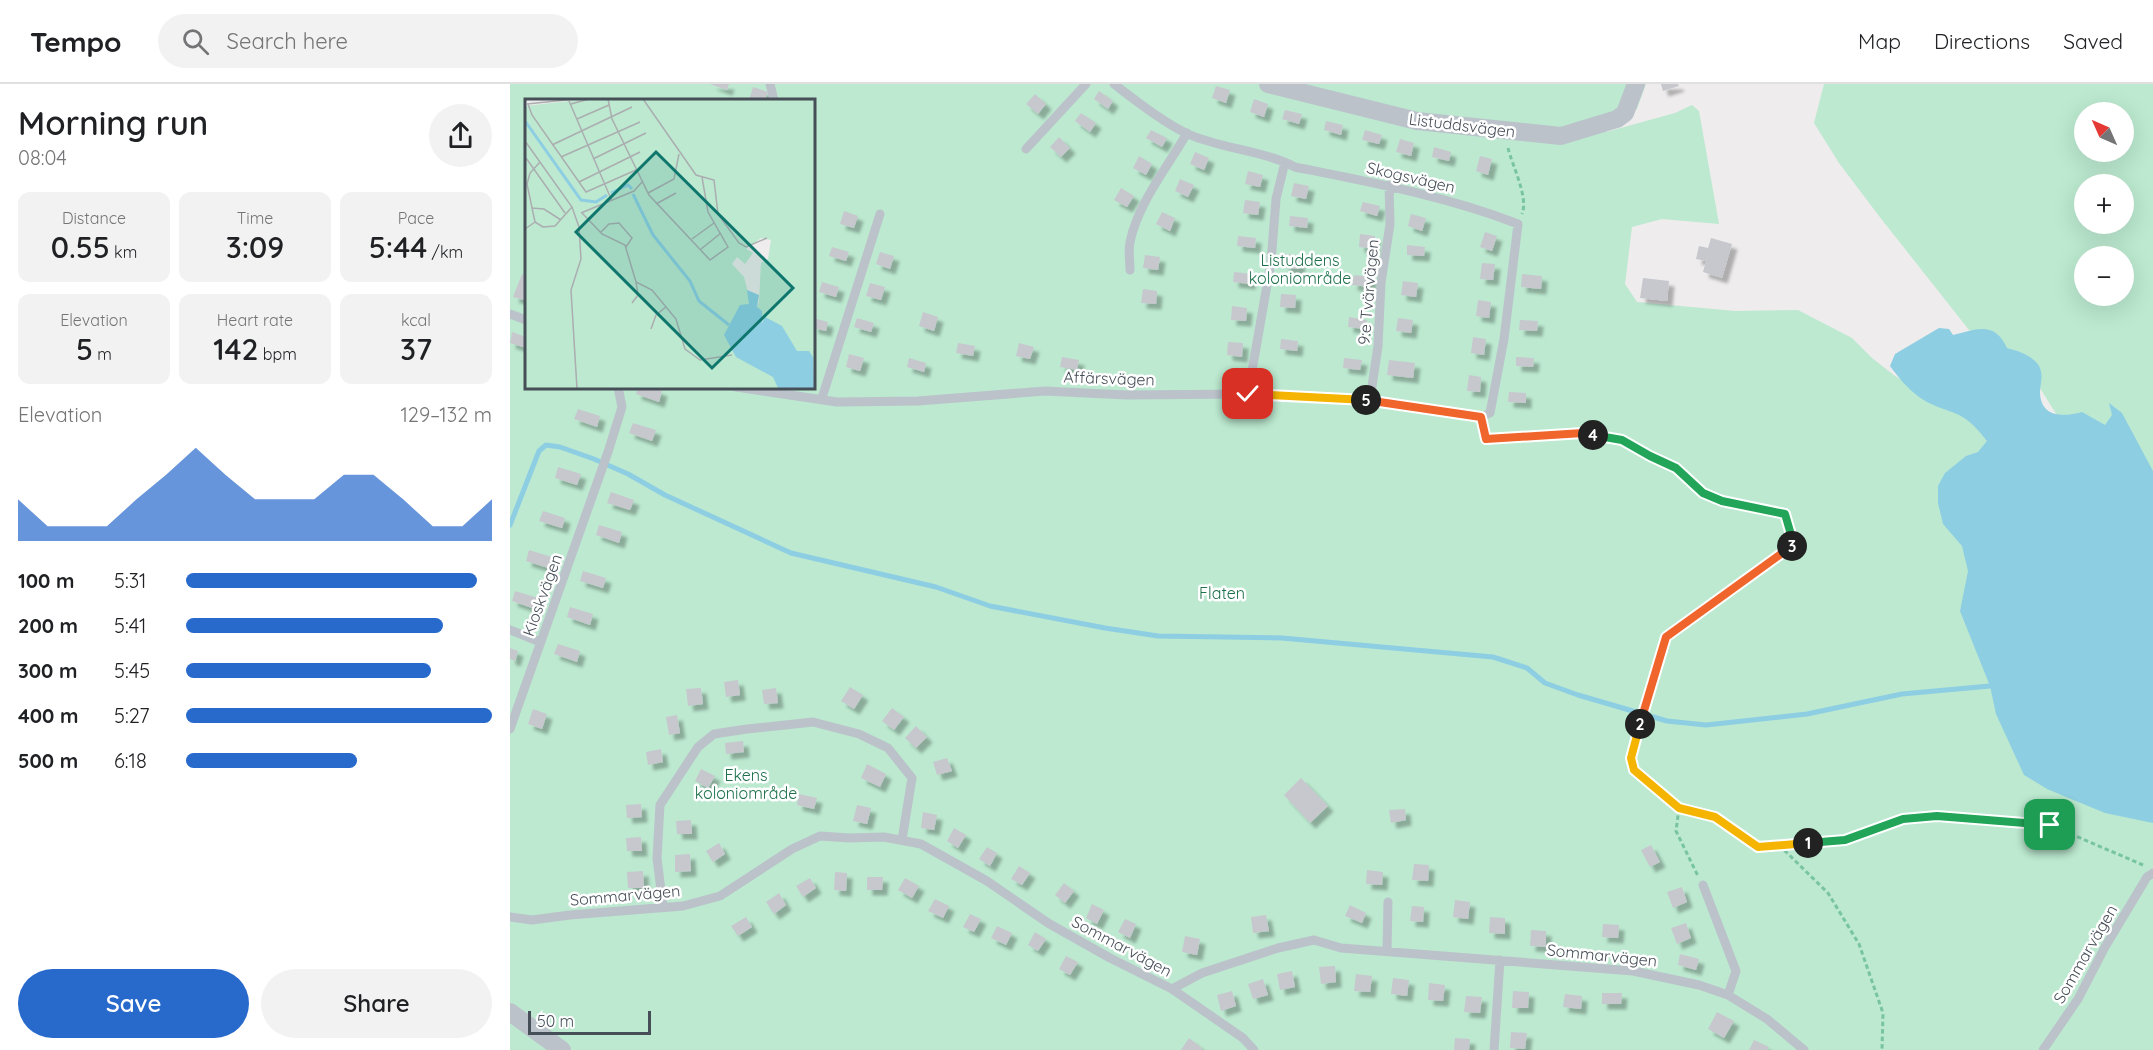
<!DOCTYPE html>
<html lang="en">
<head>
<meta charset="utf-8">
<style>
	body { margin:0; font-family:Quicksand,sans-serif; background:#f2f2f2; color:#202124; height:100vh; display:flex; flex-direction:column; font-size:22px; white-space:nowrap }
	* { box-sizing:border-box; margin:0 }
	p { font-size:20px; color:#757577 }
	.icon { flex:none; width:33px; height:33px; fill:none; stroke:currentColor; stroke-width:2; stroke-linecap:round; stroke-linejoin:round }
	.map { position:relative; flex:1; overflow:hidden }
	.side { display:flex; flex-direction:column; background:#fff; width:510px }
	.side>* { flex:none }
	.needle { width:39px; rotate:315deg }
	.buttons { position:absolute; left:1564px; top:18px; display:grid; gap:12px }
	.buttons a { display:grid; place-items:center; width:60px; height:60px; border-radius:50%; background:#fff; box-shadow:0 6px 24px #0002; font-size:30px }
	.scale { position:absolute; left:18px; bottom:15px; width:123px; box-sizing:border-box; padding-left:6px; border:3px solid #464e57; border-top:0; font-size:16px; line-height:21px; white-space:nowrap; color:#464e57; -webkit-text-stroke:4px #fff; paint-order:stroke }
	.pin { position:absolute; display:grid; place-items:center; width:51px; height:51px; color:#fff; margin:-26px; border-radius:12px; box-shadow:0 3px 9px #0006 }
	.km { position:absolute; width:30px; height:30px; margin:-15px; border-radius:50%; background:#222; color:#fff; font-size:16px; line-height:30px; text-align:center }
	.round { display:grid; place-items:center; flex:none; width:63px; height:63px; border-radius:32px; background:#f2f2f2 }
	.summary { display:flex; align-items:center; justify-content:space-between; height:102px; padding:0 18px }
	h1 { font-size:33px; font-weight:600; line-height:45px }
	.metrics { display:grid; grid-template-columns:repeat(3,1fr); gap:9px; height:102px; padding:6px 18px }
	.metrics div { display:grid; align-content:center; border-radius:12px; background:#f2f2f2; text-align:center }
	.metrics b { font-size:30px; font-weight:600 }
	.metrics small { font-size:16px; font-weight:400 }
	.metrics p { font-size:16px }
	.chart { height:168px; padding:12px 18px }
	.chart p { display:flex; justify-content:space-between }
	.chart svg { width:100%; height:108px; margin-top:6px; fill:#2869cc; opacity:.7 }
	.action { display:flex; gap:12px; margin-top:auto; padding:12px 18px }
	.action a { flex:1; height:69px; border-radius:36px; background:#2869cc; color:#fff; font-size:24px; font-weight:600; line-height:69px; text-align:center }
	.action a+a { background:#f2f2f2; color:#202124 }
	ul { padding:0 18px; list-style:none; font-size:20px }
	li { display:grid; grid-template-columns:96px 72px 1fr; align-items:center; height:45px }
	li i { height:15px; border-radius:8px; background:#2869cc }
	header { display:flex; align-items:center; gap:36px; box-sizing:border-box; height:84px; padding:0 30px; background:#fff; border-bottom:2px solid #e0e0e0 }
	header strong { font-size:28px }
	nav { display:flex; gap:33px; margin-inline-start:auto; font-size:21px }
	.search { width:420px; height:54px; background:#f2f2f2; display:flex; align-items:center; gap:15px; box-sizing:border-box; padding:0 21px; border-radius:33px; color:#757577; font-size:22px }
	main { display:flex; flex:1; min-height:0 }
	.map>svg:first-child { display:block }
</style>
</head>
<body>
<header>
<strong>Tempo</strong>
<div class="search"><svg class="icon" aria-label="search" viewBox="0 0 24 24"><circle cx="10" cy="10" r="6"/><path d="M15 15l6 6"/></svg>Search here</div>
<nav><a>Map</a><a>Directions</a><a>Saved</a></nav>
</header>
<main>
<section class="side">
<div class="summary"><div><h1>Morning run</h1><p>08:04</p></div><a class="round"><svg class="icon" aria-label="share" viewBox="0 0 24 24"><path d="M12 15V3M7 8l5-5 5 5M5 13v7h14v-7"/></svg></a></div>
<div class="metrics">
<div><p>Distance</p><b>0.55<small> km</small></b></div>
<div><p>Time</p><b>3:09</b></div>
<div><p>Pace</p><b>5:44<small> /km</small></b></div>
</div>
<div class="metrics">
<div><p>Elevation</p><b>5<small> m</small></b></div>
<div><p>Heart rate</p><b>142<small> bpm</small></b></div>
<div><p>kcal</p><b>37</b></div>
</div>
<div class="chart"><p><span>Elevation</span>129–132 m</p>
<svg viewBox="0 0 160 44" preserveAspectRatio="none"><path d="M0 44V27L10 38L20 38L30 38L40 27L50 17L60 6L70 17L80 27L90 27L100 27L110 17L120 17L130 27L140 38L150 38L160 27V44z"/></svg>
</div>
<ul>
<li><b>100 m</b>5:31<i style="width:95%"></i></li>
<li><b>200 m</b>5:41<i style="width:84%"></i></li>
<li><b>300 m</b>5:45<i style="width:80%"></i></li>
<li><b>400 m</b>5:27<i style="width:100%"></i></li>
<li><b>500 m</b>6:18<i style="width:56%"></i></li>
</ul>
<div class="action"><a>Save</a><a>Share</a></div>
</section>
<div class="map">
<svg width="1643" height="966" viewBox="0 0 1643 966">
	<defs>
		<filter id="shadow"><feDropShadow dx="5.5" dy="5.5" stdDeviation="1.5" flood-color="#0004"/></filter>
	</defs>
	<rect width="100%" height="100%" fill="#eeecec"/>
	<!-- green -->
	<path fill="#bce9d0" fill-rule="evenodd" d="M0,0H1136L1127,25L1096,48L1165,29L1182,21L1189,27L1209,140L1152,135L1122,143L1115,200L1127,218L1225,227L1288,226L1342,254L1362,274L1385,292L1515,364L1548,333L1515,280L1459,246L1369,132L1329,79L1304,39L1314,0H1643V966H0ZM16,16H303V303H16ZM1575,28H1614V68H1575ZM1575,100H1614V140H1575ZM1575,172H1614V212H1575Z"/>
	<!-- water -->
	<path fill="#8dcee3" d="M1429,244L1439,245L1443,251C1466,246 1484,236 1497,264C1508,267 1522,271 1529,282C1534,292 1530,299 1530,309C1531,334 1554,333 1572,328L1595,341L1602,331L1599,319L1612,329L1643,387V739L1595,729L1537,705L1514,691L1486,630L1480,602L1450,527L1458,487L1452,462L1433,440L1428,419V402L1435,389L1456,372L1468,368L1477,357C1469,347 1461,337 1449,331C1436,325 1421,322 1409,313C1398,305 1388,293 1380,282L1385,270Z"/>
	<g fill="none" stroke-linecap="round" stroke-linejoin="round">
		<!-- stream -->
		<path stroke="#8dcee3" stroke-width="5" d="M0,441L29,367L36,361L50,363L84,375L118,390L155,411L281,469L426,503L480,522L595,544L648,552L772,554L983,573L1017,584L1035,599L1068,611L1157,637L1196,641L1297,630L1392,610L1480,602"/>
	</g>
	<!-- building -->
	<path fill="#c7c8ce" filter="url(#shadow)" d="M200,0H219L217,6Z
		M1151,0H1168L1169,2L1153,7Z
		M706,2L720,6L716,19L702,14Z
		M243,3L258,8L255,16H239Z
		M589,7L603,17L598,25L584,15Z
		M525,10L536,20L528,30L516,20Z
		M744,15L758,20L754,33L740,28Z
		M775,26L792,30L789,40L772,35Z
		M571,29L586,39L580,48L565,37Z
		M816,37L833,41L831,51L814,46Z
		M641,46L657,54L652,63L636,54Z
		M855,46L872,51L869,60L852,56Z
		M549,53L560,64L551,73L540,63Z
		M890,55L904,59L901,72L886,68Z
		M924,63L941,68L939,77L922,73Z
		M685,68L699,74L694,86L680,80Z
		M629,72L642,80L636,91L623,84Z
		M970,72L982,75L978,91L966,87Z
		M738,87L753,91L750,103L735,100Z
		M670,95L684,101L678,113L665,107Z
		M784,99L799,102L796,115L781,112Z
		M611,104L624,112L617,123L604,116Z
		M735,116L750,118L748,131L733,129Z
		M853,118L870,122L867,132L850,127Z
		M334,127L348,132L344,144L330,140Z
		M652,128L665,134L660,147L646,140Z
		M901,130L916,134L912,147L898,142Z
		M780,132L798,134L797,144L779,142Z
		M975,148L987,152L982,167L970,163Z
		M850,150L865,152L864,165L849,163Z
		M728,152L746,154L745,164L727,162Z
		M1201,154L1222,160L1212,194L1193,188L1196,177L1186,175L1189,162L1198,164Z
		M897,161L915,163L914,172L897,171Z
		M322,163L339,168L336,177L319,172Z
		M370,168L384,172L380,185L366,180Z
		M775,170L790,172L789,185L774,184Z
		M635,171L650,173L648,186L633,184Z
		M972,179L985,180L983,196L970,195Z
		M724,188L741,190L740,200L723,198Z
		M12,190L16,192V210L14,216L3,213Z
		M1012,190L1032,192L1031,205L1011,203Z
		M844,191L861,193L860,203L842,201Z
		M1133,194L1159,197L1157,217L1130,214Z
		M893,197L908,199L906,213L891,211Z
		M312,198L329,203L326,213L309,208Z
		M360,199L375,203L371,216L356,212Z
		M633,205L647,207L646,220L631,219Z
		M771,210L786,211L785,224L770,223Z
		M968,216L981,218L979,234L966,232Z
		M722,222L737,224L736,237L721,236Z
		M413,228L428,233L424,247L409,242Z
		M839,233L857,236L855,245L838,243Z
		M303,234L318,238L316,247L303,244Z
		M347,234L364,239L361,248L344,243Z
		M888,234L903,236L901,249L886,247Z
		M1010,236L1028,237L1027,247L1009,246Z
		M2,248L16,253V264L0,259Z
		M963,253L976,255L974,271L961,269Z
		M771,255L788,257L787,267L770,265Z
		M718,258L733,259L732,273L717,271Z
		M448,259L465,262L463,272L446,269Z
		M509,259L524,263L520,275L506,272Z
		M339,270L354,274L350,287L336,283Z
		M552,273L569,276L567,286L550,283Z
		M1006,273L1024,274L1023,283L1006,282Z
		M399,274L416,279L414,288L397,283Z
		M834,274L852,276L850,286L833,284Z
		M879,276L905,279L903,294L877,291Z
		M959,291L971,293L970,308L957,307Z
		M128,303H140L152,307L149,318L126,310Z
		M999,308L1016,309V319L998,318Z
		M68,325L90,332L87,343L64,335Z
		M123,339L146,346L142,357L119,349Z
		M48,383L71,390L67,401L45,394Z
		M101,408L124,416L120,426L97,419Z
		M33,427L55,434L52,444L29,437Z
		M89,441L112,448L109,459L86,451Z
		M19,466L42,473L38,484L16,477Z
		M73,487L96,494L93,504L70,497Z
		M5,507L28,514L25,525L2,517Z
		M60,523L83,530L80,541L57,533Z
		M48,560L70,567L67,578L44,570Z
		M0,564L8,567L5,577L0,575Z
		M228,596L230,611L216,613L214,598Z
		M340,603L353,611L344,625L331,617Z
		M191,604L193,620L178,622L176,605Z
		M266,604L268,619L254,620L252,606Z
		M382,624L394,633L384,646L372,637Z
		M23,625L37,630L32,645L18,640Z
		M167,631L170,649L159,651L156,633Z
		M406,642L417,653L406,664L395,654Z
		M233,657L234,668L216,670L215,659Z
		M151,665L153,678L138,681L136,668Z
		M437,674L442,687L427,691L423,678Z
		M357,680L376,690L370,703L351,694Z
		M191,685L205,692L198,704L185,697Z
		M791,694L818,722L800,739L774,711Z
		M289,710L307,714L304,725L287,721Z
		M131,720L132,733L117,734L116,721Z
		M347,721L361,724L357,740L343,737Z
		M895,725L896,736L881,739L879,726Z
		M413,728L427,731L424,746L411,744Z
		M181,736L182,750H167L166,737Z
		M444,744L456,751L448,764L437,757Z
		M131,753L132,767H117L116,754Z
		M209,759L215,770L203,778L196,767Z
		M1141,761L1150,778L1140,783L1131,766Z
		M477,763L487,769L480,782L469,775Z
		M180,770L181,787L165,788V771Z
		M904,780L919,781L918,797L902,796Z
		M509,782L520,789L512,801L501,795Z
		M857,786L873,788L872,801L856,800Z
		M133,787L134,804H118L117,788Z
		M325,788L337,789L336,807L324,806Z
		M357,793H373L372,806H357Z
		M300,794L306,804L293,813L286,802Z
		M395,794L409,802L402,814L388,806Z
		M554,799L564,807L555,819L545,811Z
		M1172,803L1177,818L1163,824L1157,808Z
		M269,809L276,821L264,830L256,818Z
		M425,815L439,822L433,834L418,827Z
		M945,816L960,818L958,835L943,833Z
		M582,820L594,826L587,840L576,834Z
		M840,821L856,829L852,839L835,832Z
		M902,822L914,823L913,838L900,837Z
		M460,830L471,835L464,848L453,843Z
		M756,831L759,847L743,849L741,833Z
		M236,833L242,843L228,852L221,842Z
		M980,833L995,834V850L979,849Z
		M615,835L626,840L620,854L608,848Z
		M1176,839L1181,854L1167,860L1161,844Z
		M1093,840L1109,841L1108,854L1092,853Z
		M487,842L502,849L496,861L481,854Z
		M1021,846L1036,847V863L1020,862Z
		M525,848L536,855L528,867L518,861Z
		M675,852L690,855L687,871L672,868Z
		M1170,870L1189,875L1186,886L1168,881Z
		M556,872L568,878L560,891L549,885Z
		M825,882L826,898L811,900L809,883Z
		M782,887L785,903L770,906L767,890Z
		M846,890L862,892L860,908L844,907Z
		M883,894L899,896L897,912L881,910Z
		M753,895L758,911L743,915L738,900Z
		M919,899L935,901L933,917L918,916Z
		M722,907L726,922L711,927L707,911Z
		M1003,907L1019,908L1018,924H1002Z
		M1092,909H1112L1111,920H1092Z
		M1055,910L1072,912L1071,925L1053,923Z
		M956,912L972,913L970,929L954,928Z
		M1207,928L1224,937L1214,954L1198,945Z
		M1001,948L1017,949L1015,965L1000,964Z
		M679,954L692,964L691,966H671Z
		M945,954L960,955L959,966H944Z
		M1244,956L1259,963L1257,966H1239Z"/>
	<g fill="none" stroke-linecap="round" stroke-linejoin="round">
		<!-- path -->
		<path stroke="#78c4a1" stroke-width="3" stroke-dasharray="4.5 3" stroke-linecap="butt" d="M998,64C1002,81 1019,114 1012,130
			M973,345L976,355L1073,349L1112,356L1140,372L1166,384L1193,409L1212,417L1275,430L1284,461L1156,553L1121,674L1124,686L1169,724L1205,733L1248,763L1335,756L1393,735L1427,732L1540,741L1633,781
			M1169,724L1166,747L1188,792
			M1269,761L1318,809L1349,860L1373,929L1372,966"/>
		<!-- lane -->
		<path stroke="#bbc2ca" stroke-width="9" d="M260,0L264,16
			M516,65L576,0
			M620,186C620,177 618,167 620,158C628,119 657,84 677,49
			M0,230L16,236
			M226,303L327,318L408,317L535,307L616,311L738,310L860,316L971,333L980,329L994,255L1008,140C936,112 860,98 785,83C752,66 712,65 678,50C654,39 625,16 604,0
			M738,310L761,178L766,115L775,78
			M312,314L370,130
			M860,316L868,262L871,199L880,140L879,101
			M0,546L30,558
			M0,645L98,368L112,323L108,303
			M1193,801L1226,887L1218,911
			M153,823L147,774L150,721L188,663L204,650L237,645L303,638L349,650L378,664L402,694L392,756
			M0,833L22,836L60,831L173,822L210,812L282,765L310,752L339,754L374,753L411,760L477,797L538,839L600,874L662,905L692,889L768,864L804,856L831,864L1123,887L1189,901L1218,911L1257,935L1294,966
			M877,867L878,818
			M662,905L733,954L744,966
			M984,966L990,876
			M1533,966L1568,915L1595,863L1637,793L1643,789"/>
		<!-- street -->
		<path stroke="#bbc2ca" stroke-width="18" d="M758,0L907,37L1051,52L1107,35L1115,29L1126,0
			M0,928L52,966"/>
	</g>
	<g fill="none" stroke-linecap="round" stroke-linejoin="round">
		<!-- split-1 casing -->
		<g stroke="#fff" stroke-width="12">
			<path id="split-1" d="M1298,759L1335,756L1393,735L1427,732L1540,741"/>
		</g>
		<!-- split-2 casing -->
		<g stroke="#fff" stroke-width="12">
			<path id="split-2" d="M1130,640L1121,674L1124,686L1169,724L1205,733L1248,763L1298,759"/>
		</g>
		<!-- split-3 casing -->
		<g stroke="#fff" stroke-width="12">
			<path id="split-3" d="M1130,640L1156,553L1282,462"/>
		</g>
		<!-- split-4 casing -->
		<g stroke="#fff" stroke-width="12">
			<path id="split-4" d="M1083,351L1112,356L1140,372L1166,384L1193,409L1212,417L1275,430L1284,461L1282,462"/>
		</g>
		<!-- split-5 casing -->
		<g stroke="#fff" stroke-width="12">
			<path id="split-5" d="M856,316L971,333L976,355L1073,349L1083,351"/>
		</g>
		<!-- split-6 casing -->
		<g stroke="#fff" stroke-width="12">
			<path id="split-6" d="M738,310L856,316"/>
		</g>
		<!-- split-1 -->
		<use href="#split-1" stroke="#22a559" stroke-width="8"/>
		<!-- split-2 -->
		<use href="#split-2" stroke="#f5b400" stroke-width="8"/>
		<!-- split-3 -->
		<use href="#split-3" stroke="#f0652b" stroke-width="8"/>
		<!-- split-4 -->
		<use href="#split-4" stroke="#22a559" stroke-width="8"/>
		<!-- split-5 -->
		<use href="#split-5" stroke="#f0652b" stroke-width="8"/>
		<!-- split-6 -->
		<use href="#split-6" stroke="#f5b400" stroke-width="8"/>
	</g>
	<g text-anchor="middle" stroke-width="5" stroke-linejoin="round" paint-order="stroke">
		<!-- street labels -->
		<g font-size="16" fill="#464e57" stroke="#fff">
			<text transform="translate(952 41) rotate(7)" y="6">Listuddsvägen</text>
			<text transform="translate(901 93) rotate(13)" y="6">Skogsvägen</text>
			<text transform="translate(858 208) rotate(-85)" y="6">9:e Tvärvägen</text>
			<text transform="translate(599 294) rotate(2)" y="6">Affärsvägen</text>
			<text transform="translate(32 511) rotate(-70)" y="6">Kioskvägen</text>
			<text transform="translate(115 811) rotate(-5)" y="6">Sommarvägen</text>
			<text transform="translate(612 862) rotate(28)" y="6">Sommarvägen</text>
			<text transform="translate(1575 870) rotate(-60)" y="6">Sommarvägen</text>
			<text transform="translate(1092 871) rotate(6)" y="6">Sommarvägen</text>
		</g>
		<!-- park labels -->
		<g font-size="16" fill="#1e714b" stroke="#fff">
			<text x="790" y="182">Listuddens<tspan x="790" dy="18">koloniområde</tspan></text>
			<text x="712" y="515">Flaten</text>
			<text x="236" y="697">Ekens<tspan x="236" dy="18">koloniområde</tspan></text>
		</g>
	</g>
	<!-- overview -->
	<g transform="translate(15 15)">
		<rect width="290" height="290" fill="#eeecec"/>
		<path d="M61,0H289V289H0V7ZM236,139L246,141L243,160L236,164L234,202L232,209H227L219,178L207,165L212,158L220,165L228,154L221,150Z" fill="#bce9d0" fill-rule="evenodd"/>
		<path d="M222,191L234,196L232,208L237,212V224L240,218L257,227L272,252H284L288,258L289,289H253L248,278L211,258L199,236L215,206L224,205Z" fill="#8dcee3"/>
		<path fill="none" stroke="#8dcee3" stroke-width="3" d="M0,22L56,101L71,103L82,96M86,94L103,86L107,90M108,95L128,136L165,182L174,202L204,226"/>
		<path fill="none" stroke="#abadb0" stroke-width="1.5" d="M83,0L87,20L124,96L185,161L203,148L183,113L177,78M118,0L171,76L189,81L193,115L214,144L221,148L242,139M44,2L87,102M2,5L50,0M3,5L7,16L61,93L111,71M46,5L64,0M52,20L84,6M0,42L47,108L54,128L56,160L46,191L52,290M27,46L107,8M36,58L115,23M1,59L40,114M68,60L121,34M54,83L115,53M123,94L149,80L154,55M131,105L151,94M7,109L19,110L36,121M56,114L109,92L117,83M57,114L77,135L100,146L111,183L127,191L151,220L160,250L175,261L207,256M10,123L18,128L30,127L47,108M0,130L10,123L2,85L5,74L15,63M75,134L84,125L94,124L107,139L101,148M167,140L189,124M176,150L196,134M107,204L113,196L111,183M126,230L131,216L141,208"/>
		<path fill="#0f766e" fill-opacity="0.15" stroke="#0f766e" stroke-width="3" d="M131,53L268,189L187,269L51,133Z"/>
		<rect width="290" height="290" fill="none" stroke="#464e57" stroke-width="3"/>
	</g>
</svg>
<div class="buttons">
<a><svg class="needle" viewBox="-14 -14 28 28"><path d="M0-13l5 13h-10z" fill="#e53935"/><path d="M0 13l5-13h-10z" fill="#757577"/></svg></a>
<a>+</a>
<a>−</a>
</div>
<div class="scale">50 m</div>
<div class="pin" style="left:1540px;top:741px;background:#1e9e55"><svg class="icon" aria-label="arrive" viewBox="0 0 24 24"><path d="M6 21V4h12l-3 4 3 4H6"/></svg></div>
<div class="pin" style="left:738px;top:310px;background:#d93025"><svg class="icon" aria-label="check" viewBox="0 0 24 24"><path d="M5 12l5 5 9-10"/></svg></div>
<b class="km" style="left:1298px;top:759px">1</b>
<b class="km" style="left:1130px;top:640px">2</b>
<b class="km" style="left:1282px;top:462px">3</b>
<b class="km" style="left:1083px;top:351px">4</b>
<b class="km" style="left:856px;top:316px">5</b>
</div>
</main>
</body>
</html>
